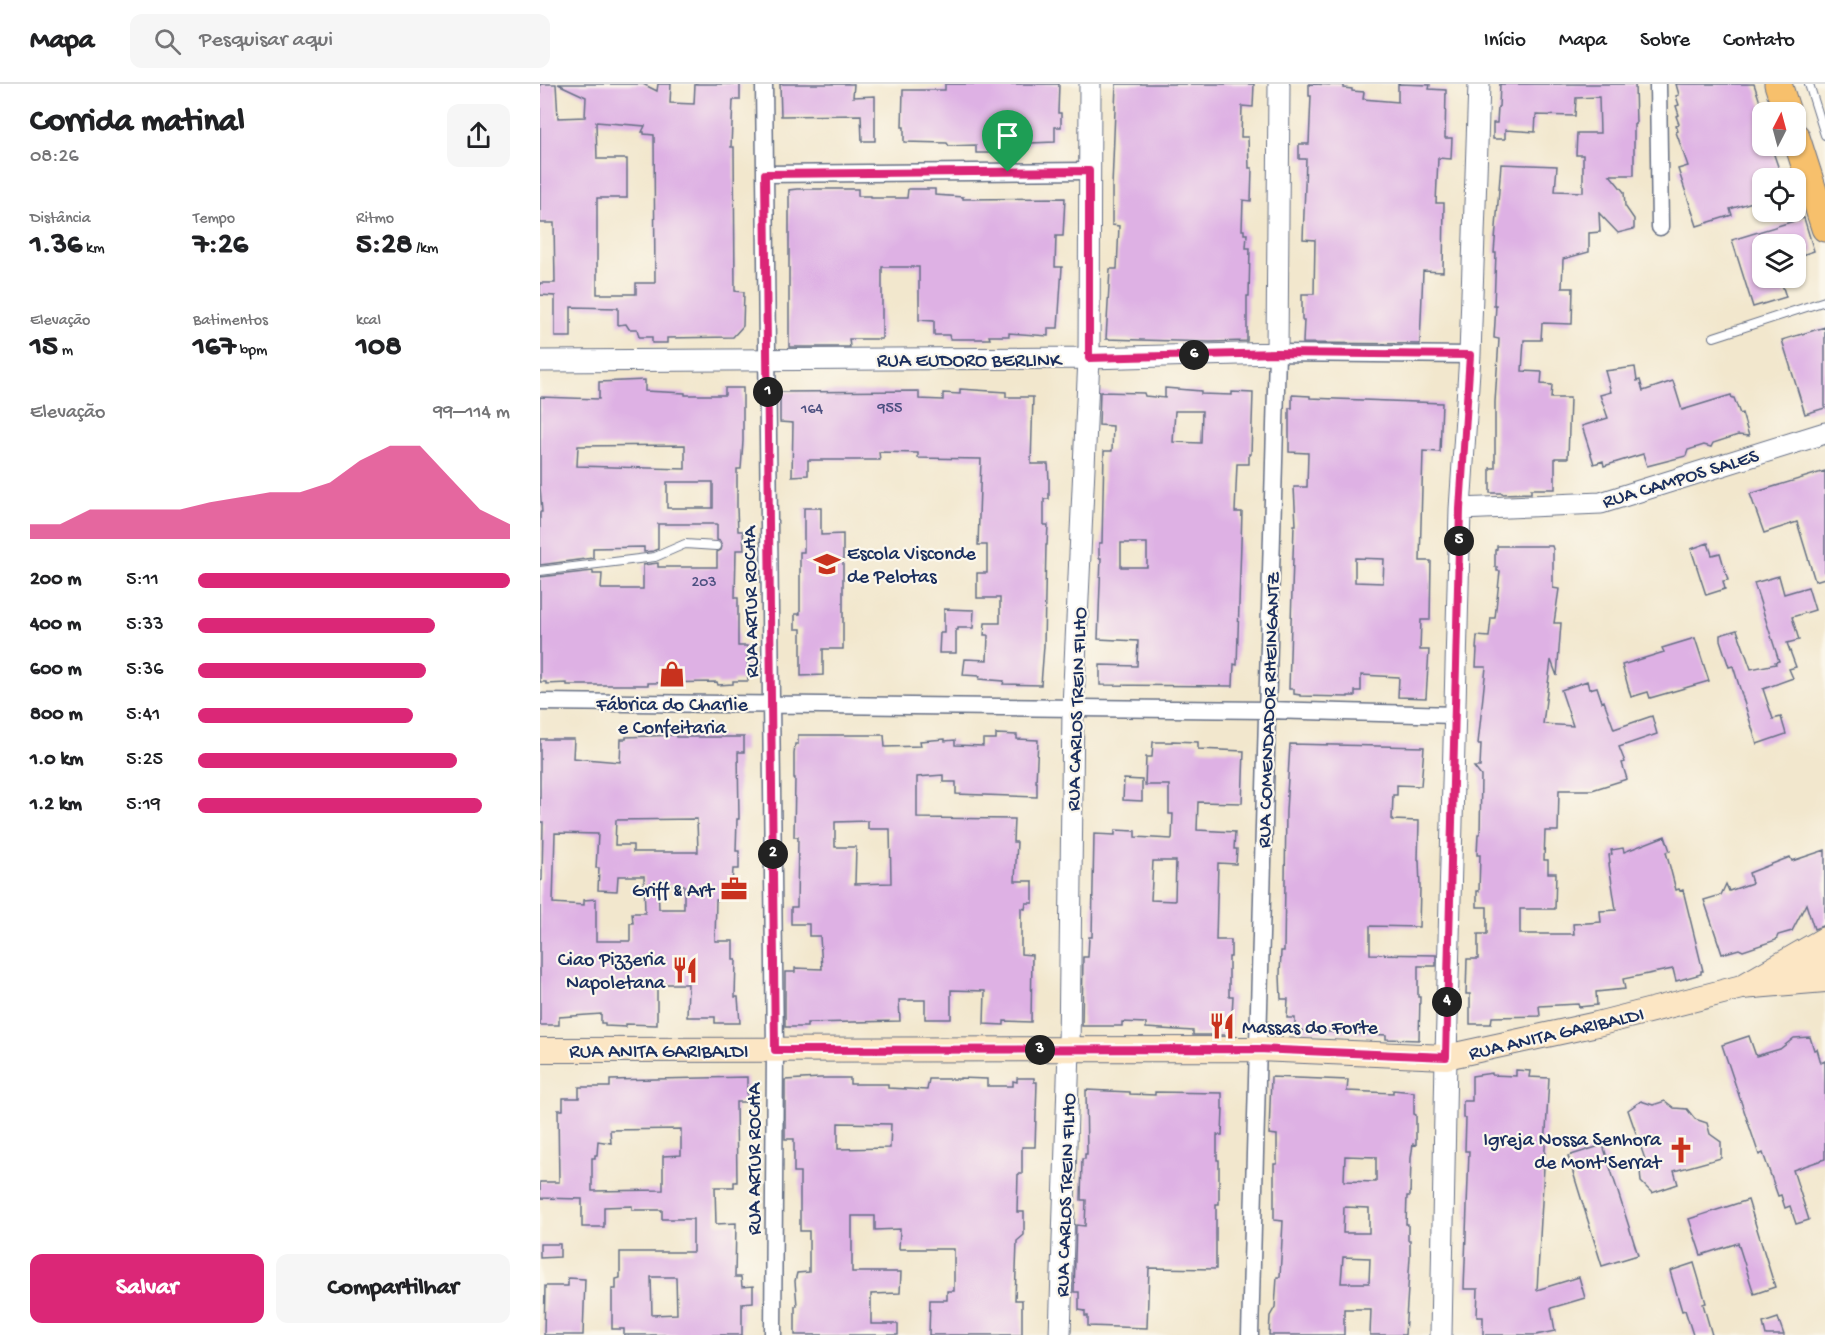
<!DOCTYPE html>
<html lang="pt">
<head>
<meta charset="utf-8">
<style>
	body { margin:0; font-family:"Gochi Hand",sans-serif; background:#f6f6f6; color:#202124; height:100vh; display:flex; flex-direction:column; font-size:22px; white-space:nowrap }
	* { box-sizing:border-box; margin:0 }
	p { font-size:20px; color:#757577 }
	.icon { flex:none; width:33px; height:33px; fill:none; stroke:currentColor; stroke-width:2; stroke-linecap:round; stroke-linejoin:round }
	.map { position:relative; flex:1; overflow:hidden }
	.drawer { display:flex; flex-direction:column; background:#fff; width:540px }
	.drawer>* { flex:none }
	.needle { width:39px; rotate:6deg }
	.buttons { position:absolute; left:1212px; top:18px; display:grid; gap:12px }
	.buttons a { display:grid; place-items:center; width:54px; height:54px; border-radius:12px; background:#fff; box-shadow:0 2px 4px #0004; font-size:30px }
	.pin { position:absolute; display:grid; place-items:center; width:51px; height:51px; color:#fff; margin:-62px -26px; border-radius:50% 50% 50% 0; rotate:-45deg; box-shadow:0 0 6px #0007 }
	.pin .icon { rotate:45deg }
	.km { position:absolute; width:30px; height:30px; margin:-15px; border-radius:50%; background:#222; color:#fff; font-size:16px; line-height:30px; text-align:center }
	.round { display:grid; place-items:center; flex:none; width:63px; height:63px; border-radius:12px; background:#f6f6f6 }
	.head { display:flex; align-items:center; justify-content:space-between; height:102px; padding:0 30px }
	h1 { font-size:33px; font-weight:700; line-height:45px }
	.figures { display:grid; grid-template-columns:repeat(3,1fr); gap:9px; height:102px; padding:6px 30px }
	.figures div { display:grid; align-content:center }
	.figures b { font-size:30px; font-weight:700 }
	.figures small { font-size:16px; font-weight:400 }
	.figures p { font-size:16px }
	.chart { height:168px; padding:12px 30px }
	.chart p { display:flex; justify-content:space-between }
	.chart svg { width:100%; height:108px; margin-top:6px; fill:#db2777; opacity:.7 }
	.primary-button { display:flex; gap:12px; margin-top:auto; padding:12px 30px }
	.primary-button a { flex:1; height:69px; border-radius:12px; background:#db2777; color:#fff; font-size:24px; font-weight:700; line-height:69px; text-align:center }
	.primary-button a+a { background:#f6f6f6; color:#202124 }
	ul { padding:0 30px; list-style:none; font-size:20px }
	li { display:grid; grid-template-columns:96px 72px 1fr; align-items:center; height:45px }
	li i { height:15px; border-radius:8px; background:#db2777 }
	header { display:flex; align-items:center; gap:36px; box-sizing:border-box; height:84px; padding:0 30px; background:#fff; border-bottom:2px solid #e0e0e0 }
	header strong { font-size:28px }
	nav { display:flex; gap:33px; margin-inline-start:auto; font-size:21px }
	.search { width:420px; height:54px; background:#f6f6f6; display:flex; align-items:center; gap:15px; box-sizing:border-box; padding:0 21px; border-radius:12px; color:#757577; font-size:22px }
	main { display:flex; flex:1; min-height:0 }
	.map>svg:first-child { display:block }
</style>
</head>
<body>
<header>
<strong>Mapa</strong>
<div class="search"><svg class="icon" aria-label="search" viewBox="0 0 24 24"><circle cx="10" cy="10" r="6"/><path d="M15 15l6 6"/></svg>Pesquisar aqui</div>
<nav><a>Início</a><a>Mapa</a><a>Sobre</a><a>Contato</a></nav>
</header>
<main>
<section class="drawer">
<div class="head"><div><h1>Corrida matinal</h1><p>08:26</p></div><a class="round"><svg class="icon" aria-label="share" viewBox="0 0 24 24"><path d="M12 15V3M7 8l5-5 5 5M5 13v7h14v-7"/></svg></a></div>
<div class="figures">
<div><p>Distância</p><b>1.36<small> km</small></b></div>
<div><p>Tempo</p><b>7:26</b></div>
<div><p>Ritmo</p><b>5:28<small> /km</small></b></div>
</div>
<div class="figures">
<div><p>Elevação</p><b>15<small> m</small></b></div>
<div><p>Batimentos</p><b>167<small> bpm</small></b></div>
<div><p>kcal</p><b>108</b></div>
</div>
<div class="chart"><p><span>Elevação</span>99–114 m</p>
<svg viewBox="0 0 160 44" preserveAspectRatio="none"><path d="M0 44V38L10 38L20 32L30 32L40 32L50 32L60 29L70 27L80 25L90 25L100 21L110 12L120 6L130 6L140 19L150 32L160 38V44z"/></svg>
</div>
<ul>
<li><b>200 m</b>5:11<i style="width:100%"></i></li>
<li><b>400 m</b>5:33<i style="width:76%"></i></li>
<li><b>600 m</b>5:36<i style="width:73%"></i></li>
<li><b>800 m</b>5:41<i style="width:69%"></i></li>
<li><b>1.0 km</b>5:25<i style="width:83%"></i></li>
<li><b>1.2 km</b>5:19<i style="width:91%"></i></li>
</ul>
<div class="primary-button"><a>Salvar</a><a>Compartilhar</a></div>
</section>
<div class="map">
<svg width="1285" height="1251" viewBox="0 0 1285 1251">
	<rect width="100%" height="100%" fill="#fbf7ec"/>
	<filter id="ink" filterUnits="userSpaceOnUse"><feTurbulence type="fractalNoise" baseFrequency=".0167" numOctaves="2"/><feDisplacementMap in="SourceGraphic" scale="12" xChannelSelector="R" yChannelSelector="G"/><feConvolveMatrix kernelMatrix="1 2 1 2 8 2 1 2 1" color-interpolation-filters="sRGB"/></filter>
	<filter id="wash" filterUnits="userSpaceOnUse"><feTurbulence type="fractalNoise" baseFrequency=".008" numOctaves="4" result="noise"/><feDisplacementMap in="SourceGraphic" scale="24" xChannelSelector="R" yChannelSelector="G"/><feGaussianBlur stdDeviation="1.35" result="paint"/><feColorMatrix in="noise" values="0 0 0 0 0 0 0 0 0 0 0 0 0 0 0 0 0 1.4 0 .05"/><feComposite in="paint" operator="in"/></filter>
	<g filter="url(#wash)">
		<rect width="100%" height="100%" fill="#f2e7cd"/>
		<g id="blocks">
			<!-- building -->
			<path fill="#deb1e4" fill-rule="evenodd" d="M0,0H16L18,34L45,33L46,13L18,0H103L117,7L118,0H131L130,19L154,20L155,0H200V16H193L191,63H194L195,207L204,208L203,242L193,253L127,254V259H112V253H99L97,245H89L86,240L78,241V224L31,223V253H15V212L0,211V199H15L14,139H0ZM56,38L105,42L102,48H104V50L114,51L115,199H96V210H57V114H87V75H57Z
				M240,0H314L313,13L335,12V57H322L321,31L241,32Z
				M405,0H519L518,29H521V43H515V58L490,59V61L450,60L449,69H436V61L409,62L407,59L364,58V43H362L363,6H405Z
				M576,0H714L713,23L702,22L701,53H708L709,84H712L711,117L703,116L702,146H704V150H707L706,164H710L709,212H707V257L670,258L566,255L570,185H577L579,142L572,141V103Z
				M769,0L804,1V4L812,5V7L824,8L823,15L858,18V0L890,1L889,5L906,6L905,54H912L911,75L898,74L896,119H904L903,188L883,187L880,260L763,259L764,236H762V210H774L775,156L763,155L766,75H759V60H769L771,12H769Z
				M960,0H1095L1096,40H1094V91H1070L1084,108L1085,122L1094,135V145L1078,149L1059,129L1060,148L1049,149V168L1023,175L1022,204H1033L1032,240L1002,239L1001,256H984L982,287L1002,288L1001,300L1012,301L1011,314H1030L1028,374H1015V405H991V409L962,410V409H950V384H955V318L959,255L954,254L956,221H954L956,169H954L961,80L1017,82L1015,107L1043,108V71H1036L1037,49H1060L1059,13L1036,14L1035,32L996,31L995,48L965,46V55H953V39H957L958,23H959Z
				M1136,0H1214L1222,24V62H1231L1242,94H1222V115L1190,125L1192,131L1157,142L1138,85L1148,82L1136,48L1138,47L1136,41L1139,40L1136,32L1139,31L1136,22L1139,21L1136,12L1139,11Z
				M257,105H318V112H331V114H367L368,105H395V111L423,113V115L525,114L523,152H516L515,183H522L518,244H508V252L469,249V252H449L450,255H410L409,251H394V237L379,236V183H342V255H309L310,263H249V106Z
				M1264,134L1274,167L1256,173V160H1222V194H1240L1246,213L1213,223L1192,156Z
				M1285,243V324L1265,330L1242,256Z
				M1095,283L1097,297L1100,296L1103,307L1133,297L1142,326L1191,311L1192,314H1194L1200,330L1202,329L1209,352L1198,351L1173,359L1171,363L1164,361L1148,366L1146,372L1107,382L1103,370L1064,382L1063,377L1054,380L1042,342L1068,334L1060,311L1071,308L1065,287Z
				M105,296V307L145,309V311H185V304H203V357L201,385H197V424L198,447H203L204,466H196L195,514H198V562H207L208,597H193V600L178,601L177,598L108,599V601H27V599L6,600V598H0V493L53,487V490H62L61,505H103V481L118,479V483H177V468L181,466L182,462L180,457L177,456V440H118V465L113,467L104,468V463L53,464V474L0,481V428H2L0,403V313L59,315V298ZM145,361V385L37,382L38,362ZM127,398H173V424H127Z
				M625,304L661,307V310L692,311V308L713,309L711,370H709V380H697L695,428H702L697,581L694,580L693,602L560,601V581L597,582L598,557L558,555L561,474H559V459H562L564,367H572L573,342L559,341L560,308L604,309L605,312L625,314ZM635,327H662L661,359L633,358ZM581,459H607V483H581Z
				M420,305L466,308V313H493L491,380H508L509,396V415H504V441H508L507,461H506L504,562L501,601L463,600L464,597L439,595L440,592L423,591L425,575L447,576L448,551H444L445,539H460V514H437V489H447V461H438L441,375L378,374V369L339,368L340,376H268V391L252,392L253,339L240,338V308L379,307V315L403,316V309L420,310Z
				M752,311L770,312V314L902,319L900,368L883,367L880,477H891L890,536H881L880,566H889L886,614L858,613L859,593L821,591V607H815V612H808V613L760,612V611L754,610V605H749L754,441H756L754,403H767L768,369L749,368V324H752ZM815,474L844,475L843,499L815,498Z
				M1285,387V494L1275,497L1257,438L1224,449L1210,410Z
				M264,424H281V451L303,450V565H283V591L261,592V545H255V530H260V468H264Z
				M1168,459L1172,471L1180,469L1188,496L1183,497L1185,505L1166,511L1151,465Z
				M957,462H1012L1013,465V504L1019,505L1014,539H1021L1017,592L1011,576L1003,640L1033,642L1021,606L1047,597L1049,605L1057,603L1062,618L1064,617L1074,645L1112,632L1117,650L1079,663L1085,678L1082,679L1087,695L1052,706H1019L1018,747H1005L1004,776H1008V789H1016L1015,825H980V850H1034L1033,840L1061,838L1060,827L1076,826L1069,780L1070,779L1069,771L1072,770L1071,766L1083,764L1084,768L1125,752L1130,767L1126,768L1136,806L1139,805L1140,807L1143,806L1163,887H1161V890L1136,897L1133,885L1083,895L1085,905L1056,908L1057,921L1039,923L1038,920L999,922L1000,932L952,933L951,940H930V910H926L927,875H938V850H947V823H937V807H939L940,771H937L938,750H940L941,692L934,683H940L941,660H938L946,583H936L937,565H936L937,552L949,553L951,534H955L960,487H957V483H955V466L957,465Z
				M1239,492L1244,510L1268,503L1275,526L1252,533L1259,556L1247,559L1256,583L1249,585L1253,594L1223,605L1233,635L1241,633L1246,650L1217,660L1193,582L1189,583L1180,556V551L1197,546L1211,585L1236,580L1235,578L1239,577L1214,499Z
				M404,525L434,526L433,544H418V546H416V569H399L400,549H404Z
				M1155,554L1169,597L1110,614L1108,608L1091,613L1082,581L1124,568L1122,564Z
				M456,650L477,651V655L498,656L496,698H497V713L416,710V698H403V691L377,693V734L474,735L473,758H477L475,797H493V819H486L485,825L481,824V870L492,871L491,938L464,937V941L444,940L445,907L411,906V935H385V916H359L360,937L267,939V943H245V888H255V884L282,885L280,852H269V840H251V823H257L258,753H254L255,694H254V670L255,660H258V651H344L345,663L381,662L380,657L405,655V657L415,656V661L443,662V655H456ZM328,737V745H350L351,799L315,800L316,763H295V738Z
				M136,651V653H204V668H198L199,735H197L196,767H199V785H193L191,816H176L175,857H193V876H196L195,913H198L200,939H175V933H147L148,900H117V941L86,940V943L65,942V939H61V930L19,933V941H0V797L2,796L3,738H0V655H34L33,674L80,678L81,655H86V653ZM157,735L158,768H93V761H75L76,736ZM15,749L58,750L56,784H59L58,806L77,807L78,792H104L105,829H92L93,839H90V857H56V815L44,816V821L13,819ZM118,801H144V825H119Z
				M632,657L658,658V665L704,667L702,719L658,718L657,746L695,748L694,765H697L696,780L678,779L676,856H691V873H689V912H693L691,951H653V947L606,944V939L582,938V942H542L543,873H548L549,853H552L554,750L575,751V746L595,747V753L632,755L633,730H629V701H605L606,673H612L613,658H632ZM613,777H636L635,817L611,816Z
				M750,660L884,663L881,702L857,701V711H853L852,736L879,737L878,776H879L880,804L879,843L830,842V870L896,871V882H878V913H880L879,956L846,955V951L755,946V934H747L748,915H741L740,891L741,867H744L746,727Z
				M584,695L602,696V717L583,716Z
				M1285,766V841L1274,845L1266,820L1252,847L1238,851L1236,856L1203,867L1199,865L1182,870L1164,816L1181,811L1186,800L1189,807L1212,799L1209,789L1250,773L1252,777Z
				M1209,952L1216,972L1240,965L1254,954L1270,953L1274,966L1277,965L1281,979L1285,977V1075L1253,1086L1269,1136L1256,1140L1250,1122L1245,1124L1241,1111L1238,1112L1223,1069L1219,1071L1182,961Z
				M976,986L990,987L989,993L1009,994L997,1206L1039,1193L1045,1214L1011,1224L1015,1247L996,1251H943V1233H937L938,1205H924L929,1067H925L926,1034H923V1017H932V992L952,989V991L976,992Z
				M207,993V1018H196L197,1098H194V1103H175L176,1140L196,1139L195,1193H201L202,1203L213,1202V1218L202,1219V1251H84V1245H72V1205H76V1195L80,1194V1168H153V1135H122V1126H92V1122L64,1123V1143H42V1115L0,1114V1098H19L18,1026H23V1014H39V1003H70V996ZM141,1045V1071L123,1072V1106L52,1107V1074H55V1071H57L58,1057L71,1059L70,1046ZM111,1193H136L137,1230L112,1231Z
				M731,993L808,996L807,1007L853,1009V1006L874,1008V1030L876,1031V1061L873,1060L871,1074L870,1112H867L866,1140H868V1156H870V1173L865,1251H830L831,1225H804V1251H729L730,1232L735,1223L737,1193H740L743,1137L734,1136V1080H737V1051L729,1050ZM805,1072L836,1073V1098L804,1097ZM804,1123L829,1124V1149H803ZM803,1173L830,1174L829,1199H801Z
				M280,994H310V1000H348V1004L387,1006L389,995H420V994L447,995V1002H473V997L477,998V994H494V998H497L495,1063H482V1090H478L477,1128H484V1151L477,1157L475,1216H482V1251H389L390,1216H407V1207H414V1165H359L360,1145L335,1146V1132H312V1188H361L360,1209L331,1210V1240H358V1251H255V1222H257L255,1197L257,1189L269,1188V1147H260V1088H254V1055H245V996ZM298,1039L351,1040L350,1064L298,1065Z
				M546,1006L590,1008V1010L615,1011V1008L682,1009V1025H683L682,1051H677V1076H679V1120H676V1185L609,1184L607,1244L548,1242V1232H545V1227L539,1226V1208H534L536,1141L545,1142L546,1116H541L542,1075H545V1070H547Z
				M1101,1017L1113,1021L1125,1017L1134,1024L1147,1025L1155,1035L1167,1039L1170,1050L1181,1058V1074L1134,1087L1138,1100L1112,1109L1101,1098L1100,1086L1106,1078L1088,1026Z
				M1063,1061L1098,1171L1062,1182L1028,1072Z
				M1208,1116L1235,1203L1214,1210L1198,1159L1161,1171L1149,1135Z
				M0,1160H20V1173L0,1174Z
				M1154,1179L1166,1219L1163,1220L1172,1251H1153L1145,1226L1142,1227L1130,1187Z
				M28,1194L45,1195L43,1251H4L5,1202H28Z
				M1238,1234L1244,1251H1226L1223,1239Z"/>
		</g>
	</g>
	<g filter="url(#ink)">
		<use href="#blocks" fill-opacity="0" stroke="#666f85" stroke-width="1.5"/>
		<g fill="none" stroke-linecap="round" stroke-linejoin="round">
			<!-- service casing -->
			<g stroke="#666f85" stroke-width="10">
				<path id="service" d="M1269,0L1285,51
					M1174,253L1285,217
					M0,487L115,473L145,460L176,462"/>
			</g>
			<!-- minor casing -->
			<g stroke="#666f85" stroke-width="19">
				<path id="minor" d="M224,0L235,966L233,1251
					M1118,0L1120,143
					M225,90L549,87
					M0,618L727,626L915,631
					M710,1251L737,269L930,271"/>
			</g>
			<!-- tertiary casing -->
			<g stroke="#666f85" stroke-width="23">
				<path id="tertiary" d="M0,277L549,274L737,269L739,0
					M920,425L1061,419L1285,349
					M520,1251L529,965L533,623L549,274L550,0
					M901,1251L906,973L920,425L930,271L939,0"/>
			</g>
			<!-- secondary casing -->
			<g stroke="#666f85" stroke-width="26">
				<path id="secondary" d="M1242,890L1285,876
					M1207,900L1285,855
					M0,966L718,965L906,973L1057,940L1202,903L1285,896"/>
			</g>
			<!-- primary casing -->
			<g stroke="#666f85" stroke-width="29">
				<path id="primary" d="M1238,0L1247,28
					M1256,53L1285,144"/>
			</g>
			<!-- service -->
			<use href="#service" stroke="#fff" stroke-width="8"/>
			<!-- minor -->
			<use href="#minor" stroke="#fff" stroke-width="16"/>
			<!-- tertiary -->
			<use href="#tertiary" stroke="#fff" stroke-width="21"/>
			<!-- secondary -->
			<use href="#secondary" stroke="#fce6c4" stroke-width="24"/>
			<!-- primary -->
			<use href="#primary" stroke="#f7c06c" stroke-width="27"/>
		</g>
	</g>
	<g fill="none" stroke-linecap="round" stroke-linejoin="round" filter="url(#ink)">
		<!-- route casing -->
		<g stroke="#fff" stroke-width="12">
			<path id="route" d="M549,87V274L737,269L930,271L920,425L906,973L718,965L235,966L225,90Z"/>
		</g>
		<!-- route -->
		<use href="#route" stroke="#db2777" stroke-width="8"/>
	</g>
	<!-- icons -->
	<defs>
		<g id="school-bare" transform="scale(2.07)"><path d="M0-5L7-2L0 1L-7-2ZM-4 1L0 2.5L4 1V4Q0 6-4 4Z" fill="#c8321e" stroke="#fbf7ec" stroke-width="2.5" paint-order="stroke"/></g>
		<g id="shop-bare" transform="scale(2.07)"><path d="M-5-2.5h2.3a2.7 3.5 0 0 1 5.4 0H5L5.5 6h-11ZM-1.5-2.5h3a1.5 2.3 0 0 0-3 0Z" fill="#c8321e" stroke="#fbf7ec" stroke-width="2.5" paint-order="stroke"/></g>
		<g id="office-bare" transform="scale(2.07)"><path d="M-6-3h4V-5.5h4V-3h4V5H-6ZM-1-4.5V-3h2v-1.5ZM-6 0V1H6V0Z" fill="#c8321e" stroke="#fbf7ec" stroke-width="2.5" paint-order="stroke"/></g>
		<g id="restaurant-bare" transform="scale(2.07)"><path d="M-5-6h1v4h1v-4h1v4h1v-4h1v5L-1.5 .5V6h-2V.5L-5-1ZM5-6V6H3V1.5H1.5Q1.5-4 5-6Z" fill="#c8321e" stroke="#fbf7ec" stroke-width="2.5" paint-order="stroke"/></g>
		<g id="church-bare" transform="scale(2.07)"><path d="M-1.2-6h2.4v3.5h3.3v2.4h-3.3V6h-2.4V-.1h-3.3v-2.4h3.3Z" fill="#c8321e" stroke="#fbf7ec" stroke-width="2.5" paint-order="stroke"/></g>
	</defs>
	<g fill-rule="evenodd">
		<use href="#school-bare" x="287" y="480"/>
		<use href="#shop-bare" x="132" y="590"/>
		<use href="#office-bare" x="194" y="805"/>
		<use href="#restaurant-bare" x="145" y="886"/>
		<use href="#restaurant-bare" x="682" y="942"/>
		<use href="#church-bare" x="1141" y="1066"/>
	</g>
	<g text-anchor="middle" stroke-width="4.5" stroke-linejoin="round" paint-order="stroke">
		<!-- number labels -->
		<g font-size="16" fill="#4c5080">
			<text x="350" y="328">955</text>
			<text x="272" y="329">164</text>
			<text x="164" y="502">203</text>
		</g>
		<!-- street labels -->
		<g font-size="20" fill="#1b2f5e" stroke="#fbf7ec">
			<text x="429" y="282">RUA EUDORO BERLINK</text>
			<text transform="translate(1140 393) rotate(-17)" y="7">RUA CAMPOS SALES</text>
			<text transform="translate(209 518) rotate(-91)" y="7">RUA ARTUR ROCHA</text>
			<text transform="translate(535 625) rotate(-88)" y="7">RUA CARLOS TREIN FILHO</text>
			<text transform="translate(727 626) rotate(-88)" y="7">RUA COMENDADOR RHEINGANTZ</text>
			<text transform="translate(1016 948) rotate(-13)" y="7">RUA ANITA GARIBALDI</text>
			<text x="119" y="973">RUA ANITA GARIBALDI</text>
			<text transform="translate(213 1075) rotate(-90)" y="7">RUA ARTUR ROCHA</text>
			<text transform="translate(524 1111) rotate(-88)" y="7">RUA CARLOS TREIN FILHO</text>
		</g>
		<!-- poi labels -->
		<g font-size="20" fill="#1b2f5e" stroke="#fbf7ec" text-anchor="end">
			<text x="307" y="475" text-anchor="start">Escola Visconde<tspan x="307" dy="23">de Pelotas</tspan></text>
			<text x="132" y="626" text-anchor="middle">Fábrica do Charlie<tspan x="132" dy="23">e Confeitaria</tspan></text>
			<text x="174" y="812">Griff &amp; Art</text>
			<text x="125" y="881">Ciao Pizzeria<tspan x="125" dy="23">Napoletana</tspan></text>
			<text x="702" y="949" text-anchor="start">Massas do Forte</text>
			<text x="1121" y="1061">Igreja Nossa Senhora<tspan x="1121" dy="23">de Mont'Serrat</tspan></text>
		</g>
	</g>
</svg>
<div class="buttons">
<a><svg class="needle" viewBox="-14 -14 28 28"><path d="M0-13l5 13h-10z" fill="#e53935"/><path d="M0 13l5-13h-10z" fill="#757577"/></svg></a>
<a><svg class="icon" aria-label="locate" viewBox="0 0 24 24"><circle cx="12" cy="12" r="6"/><path d="M12 2v4M12 18v4M2 12h4M18 12h4"/></svg></a>
<a><svg class="icon" aria-label="layers" viewBox="0 0 24 24"><path d="M12 4l9 5-9 5-9-5zM3 14l9 5 9-5"/></svg></a>
</div>
<div class="pin" style="left:468px;top:88px;background:#1e9e55"><svg class="icon" aria-label="arrive" viewBox="0 0 24 24"><path d="M6 21V4h12l-3 4 3 4H6"/></svg></div>
<b class="km" style="left:228px;top:308px">1</b>
<b class="km" style="left:233px;top:770px">2</b>
<b class="km" style="left:500px;top:966px">3</b>
<b class="km" style="left:907px;top:918px">4</b>
<b class="km" style="left:919px;top:457px">5</b>
<b class="km" style="left:654px;top:271px">6</b>
</div>
</main>
</body>
</html>
